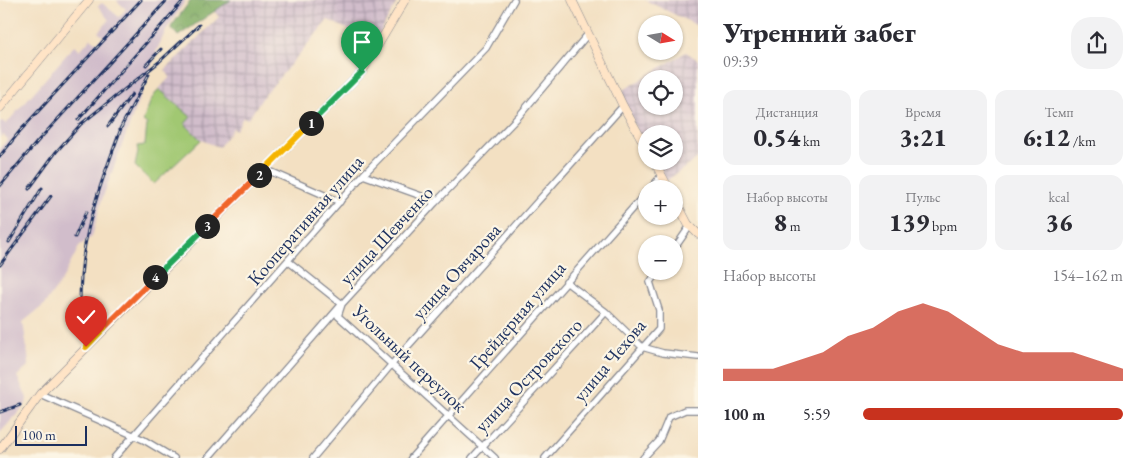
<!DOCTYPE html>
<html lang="ru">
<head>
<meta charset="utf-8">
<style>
	body { margin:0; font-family:"EB Garamond",serif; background:#f2f2f3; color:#2b2b33; height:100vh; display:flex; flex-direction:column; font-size:19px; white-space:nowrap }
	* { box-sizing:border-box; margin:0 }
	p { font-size:16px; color:#7c7c81 }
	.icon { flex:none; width:28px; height:28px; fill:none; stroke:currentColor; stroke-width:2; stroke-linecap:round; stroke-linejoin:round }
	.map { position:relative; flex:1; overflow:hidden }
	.sheet { display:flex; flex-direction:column; background:#fff; width:450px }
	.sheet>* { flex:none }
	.needle { width:32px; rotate:101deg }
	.tools { position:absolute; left:638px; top:15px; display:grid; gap:10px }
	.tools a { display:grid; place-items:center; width:45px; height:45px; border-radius:50%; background:#fff; box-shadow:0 1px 4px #0004; font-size:25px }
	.scale { position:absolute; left:15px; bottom:12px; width:72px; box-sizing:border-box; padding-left:5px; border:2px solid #1b2f5e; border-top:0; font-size:14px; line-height:18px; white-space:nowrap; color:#1b2f5e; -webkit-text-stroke:4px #fcf5e5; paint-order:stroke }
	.pin { position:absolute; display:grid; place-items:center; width:42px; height:42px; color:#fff; margin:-51px -21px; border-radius:50% 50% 50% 0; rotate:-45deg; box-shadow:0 0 5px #0007 }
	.pin .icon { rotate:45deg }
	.km { position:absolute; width:25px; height:25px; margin:-12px; border-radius:50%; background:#222; color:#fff; font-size:14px; line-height:25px; text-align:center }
	.round { display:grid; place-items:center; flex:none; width:52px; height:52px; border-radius:20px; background:#f2f2f3 }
	.overview { display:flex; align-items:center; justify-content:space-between; height:85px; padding:0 25px }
	h1 { font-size:28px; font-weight:800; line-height:38px }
	.stats { display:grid; grid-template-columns:repeat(3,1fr); gap:8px; height:85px; padding:5px 25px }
	.stats div { display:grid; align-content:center; border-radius:12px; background:#f2f2f3; text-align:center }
	.stats b { font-size:25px; font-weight:800 }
	.stats small { font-size:14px; font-weight:400 }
	.stats p { font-size:14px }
	.chart { height:140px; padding:10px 25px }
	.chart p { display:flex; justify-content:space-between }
	.chart svg { width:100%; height:90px; margin-top:5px; fill:#c8321e; opacity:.7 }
	ul { padding:0 25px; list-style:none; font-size:16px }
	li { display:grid; grid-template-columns:80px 60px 1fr; align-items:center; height:38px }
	li i { height:12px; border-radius:6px; background:#c8321e }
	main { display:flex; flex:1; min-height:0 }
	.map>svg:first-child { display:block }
</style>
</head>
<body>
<main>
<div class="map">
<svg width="698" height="458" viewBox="0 0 698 458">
	<defs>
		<pattern id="industrial-grid" width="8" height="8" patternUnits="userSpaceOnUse" patternTransform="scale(1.25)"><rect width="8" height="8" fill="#d1bdcb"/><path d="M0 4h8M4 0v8" fill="none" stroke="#a99aa8"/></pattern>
		<pattern id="forest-crowns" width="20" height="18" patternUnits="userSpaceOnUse" patternTransform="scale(1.25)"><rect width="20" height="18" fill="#80ac64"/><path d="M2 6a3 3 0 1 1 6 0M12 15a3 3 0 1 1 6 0" fill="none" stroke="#688c56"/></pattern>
	</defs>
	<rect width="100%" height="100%" fill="#fcf5e5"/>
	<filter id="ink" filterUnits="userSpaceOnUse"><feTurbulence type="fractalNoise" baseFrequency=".02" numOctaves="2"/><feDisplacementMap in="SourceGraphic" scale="10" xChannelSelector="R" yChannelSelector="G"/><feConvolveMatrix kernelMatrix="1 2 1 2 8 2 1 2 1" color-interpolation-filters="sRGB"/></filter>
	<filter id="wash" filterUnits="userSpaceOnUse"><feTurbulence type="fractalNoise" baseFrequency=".0096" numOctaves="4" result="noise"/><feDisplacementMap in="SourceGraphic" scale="20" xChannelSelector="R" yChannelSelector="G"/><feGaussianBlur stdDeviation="1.12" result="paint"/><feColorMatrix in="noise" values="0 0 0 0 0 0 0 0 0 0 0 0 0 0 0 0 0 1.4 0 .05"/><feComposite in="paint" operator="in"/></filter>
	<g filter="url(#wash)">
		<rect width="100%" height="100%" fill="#f3e0c2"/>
		<!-- industrial -->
		<path fill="url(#industrial-grid)" fill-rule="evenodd" d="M231,0H398L375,42L328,20L263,97L248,119L243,117L236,130L233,128L219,147L201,140L185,124L191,117L159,89L170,77L165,70L219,17L214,11Z
			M645,0H698V26Z
			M686,52L698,60V158L666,181L654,161H674V134H646V147L617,94ZM646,79H674V106H646Z"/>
		<!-- railway -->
		<path fill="#d1bdcb" d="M118,0H186L166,30L157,50L101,202L92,237L80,245L62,280L44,305L23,322L29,362L27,368L17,376L27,398L26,404L0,433V148L8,139L3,135L0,138V123L2,121L6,124L75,45L80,50L91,38L97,43L103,36L98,32L109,20L98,6L102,3L119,17L126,9L117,1Z"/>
		<!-- grass -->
		<path fill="#a1c872" stroke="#5e7c68" d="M159,89L191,117L185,124L201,140L154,184L135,166L138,152L137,146L145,145L147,124L143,121L151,100Z"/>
		<!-- forest -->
		<path fill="url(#forest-crowns)" stroke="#4e6e61" d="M191,0H231L178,36L171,27Z"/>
	</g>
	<g filter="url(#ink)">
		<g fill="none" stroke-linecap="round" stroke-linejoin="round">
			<!-- street casing -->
			<g stroke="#878890" stroke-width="8">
				<path id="street" d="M265,169L340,202
					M363,175L424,197L435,203
					M650,189L662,175
					M674,249L690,226
					M288,261L342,304L338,316L495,458
					M566,282L606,312L642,347L663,353L698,357
					M40,394L144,440L174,458
					M114,458L363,175L486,48L514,0
					M208,458L342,304L435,203L519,116L588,34
					M313,458L392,364L623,106
					M411,458L646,193
					M472,458L606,312
					M545,458L659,329V310L650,282L658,271
					M643,458L659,441L669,417L685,410H698"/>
			</g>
			<!-- secondary casing -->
			<g stroke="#878890" stroke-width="9">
				<path id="secondary" d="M572,0L623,106L646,147
					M0,108L89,0
					M654,161L669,189
					M674,197L688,224L698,234
					M0,449L40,394L362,72L405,0"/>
			</g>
			<!-- street -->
			<use href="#street" stroke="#fff" stroke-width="5.5"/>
			<!-- secondary -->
			<use href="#secondary" stroke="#ffe4c6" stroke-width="8"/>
			<!-- rail casing -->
			<g stroke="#1b2f5e" stroke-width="3">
				<path id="rail" d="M146,65L161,49
					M78,120L184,0
					M108,126L132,94
					M120,129L149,74
					M0,156L20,131L141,0
					M0,186L37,142L167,0
					M29,189L56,152L81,124L159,62L199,25
					M75,237L86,212
					M9,242L42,188
					M0,265L51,196
					M81,329C75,247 96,197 123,123
					M0,412L20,405"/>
			</g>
			<!-- rail -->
			<use href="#rail" stroke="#fcf5e5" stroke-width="1" stroke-dasharray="4" stroke-linecap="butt"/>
		</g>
	</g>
	<g fill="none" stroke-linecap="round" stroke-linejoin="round" filter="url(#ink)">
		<!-- split-1 casing -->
		<g stroke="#fff" stroke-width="10">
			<path id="split-1" d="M311,123L362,72"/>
		</g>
		<!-- split-2 casing -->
		<g stroke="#fff" stroke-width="10">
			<path id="split-2" d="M259,175L311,123"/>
		</g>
		<!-- split-3 casing -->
		<g stroke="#fff" stroke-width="10">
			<path id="split-3" d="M207,226L259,175"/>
		</g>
		<!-- split-4 casing -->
		<g stroke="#fff" stroke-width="10">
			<path id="split-4" d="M155,277L207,226"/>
		</g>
		<!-- split-5 casing -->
		<g stroke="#fff" stroke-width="10">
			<path id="split-5" d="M104,328L155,277"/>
		</g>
		<!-- split-6 casing -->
		<g stroke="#fff" stroke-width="10">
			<path id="split-6" d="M86,347L104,328"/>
		</g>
		<!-- split-1 -->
		<use href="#split-1" stroke="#22a559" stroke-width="6"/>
		<!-- split-2 -->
		<use href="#split-2" stroke="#f5b400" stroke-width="6"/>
		<!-- split-3 -->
		<use href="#split-3" stroke="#f0652b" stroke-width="6"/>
		<!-- split-4 -->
		<use href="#split-4" stroke="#22a559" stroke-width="6"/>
		<!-- split-5 -->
		<use href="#split-5" stroke="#f0652b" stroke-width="6"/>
		<!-- split-6 -->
		<use href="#split-6" stroke="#f5b400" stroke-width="6"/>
	</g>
	<g text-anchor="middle" stroke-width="4.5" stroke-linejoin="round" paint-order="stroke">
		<!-- street labels -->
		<g font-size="19" fill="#1b2f5e" stroke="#fcf5e5">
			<text transform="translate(305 220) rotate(-49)" y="7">Кооперативная улица</text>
			<text transform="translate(386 235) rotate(-47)" y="7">улица Шевченко</text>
			<text transform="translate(456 271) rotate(-48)" y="7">улица Овчарова</text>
			<text transform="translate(517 315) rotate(-49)" y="7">Грейдерная улица</text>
			<text transform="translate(410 358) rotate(43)" y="7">Угольный переулок</text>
			<text transform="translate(609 360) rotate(-50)" y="7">улица Чехова</text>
			<text transform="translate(528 375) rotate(-47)" y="7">улица Островского</text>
		</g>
	</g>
</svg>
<div class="tools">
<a><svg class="needle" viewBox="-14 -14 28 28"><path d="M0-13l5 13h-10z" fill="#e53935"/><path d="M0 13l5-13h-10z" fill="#7c7c81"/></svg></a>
<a><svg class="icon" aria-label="locate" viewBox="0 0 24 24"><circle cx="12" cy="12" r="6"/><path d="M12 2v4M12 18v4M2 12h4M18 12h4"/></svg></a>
<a><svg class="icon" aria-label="layers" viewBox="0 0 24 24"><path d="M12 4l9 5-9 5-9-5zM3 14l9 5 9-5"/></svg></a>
<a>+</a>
<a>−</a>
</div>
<div class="scale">100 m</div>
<div class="pin" style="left:362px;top:72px;background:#1e9e55"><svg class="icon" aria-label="arrive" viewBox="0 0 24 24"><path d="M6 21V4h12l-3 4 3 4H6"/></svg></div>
<div class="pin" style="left:86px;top:347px;background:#d93025"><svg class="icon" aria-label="check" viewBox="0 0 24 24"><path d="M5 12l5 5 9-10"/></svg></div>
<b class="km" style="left:311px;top:123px">1</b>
<b class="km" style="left:259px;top:175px">2</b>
<b class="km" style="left:207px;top:226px">3</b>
<b class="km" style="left:155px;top:277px">4</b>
</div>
<section class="sheet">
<div class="overview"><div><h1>Утренний забег</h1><p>09:39</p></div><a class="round"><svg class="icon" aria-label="share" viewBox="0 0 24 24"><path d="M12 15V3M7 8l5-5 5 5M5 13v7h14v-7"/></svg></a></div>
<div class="stats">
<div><p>Дистанция</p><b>0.54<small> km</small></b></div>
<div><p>Время</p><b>3:21</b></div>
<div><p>Темп</p><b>6:12<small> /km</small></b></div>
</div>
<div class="stats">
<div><p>Набор высоты</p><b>8<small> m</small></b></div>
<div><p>Пульс</p><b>139<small> bpm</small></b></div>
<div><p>kcal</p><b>36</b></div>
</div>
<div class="chart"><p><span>Набор высоты</span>154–162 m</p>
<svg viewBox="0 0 160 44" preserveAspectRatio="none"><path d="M0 44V38L10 38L20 38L30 34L40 30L50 22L60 18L70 10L80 6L90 10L100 18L110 26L120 30L130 30L140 30L150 34L160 38V44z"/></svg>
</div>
<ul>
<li><b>100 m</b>5:59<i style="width:100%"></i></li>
</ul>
</section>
</main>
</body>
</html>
